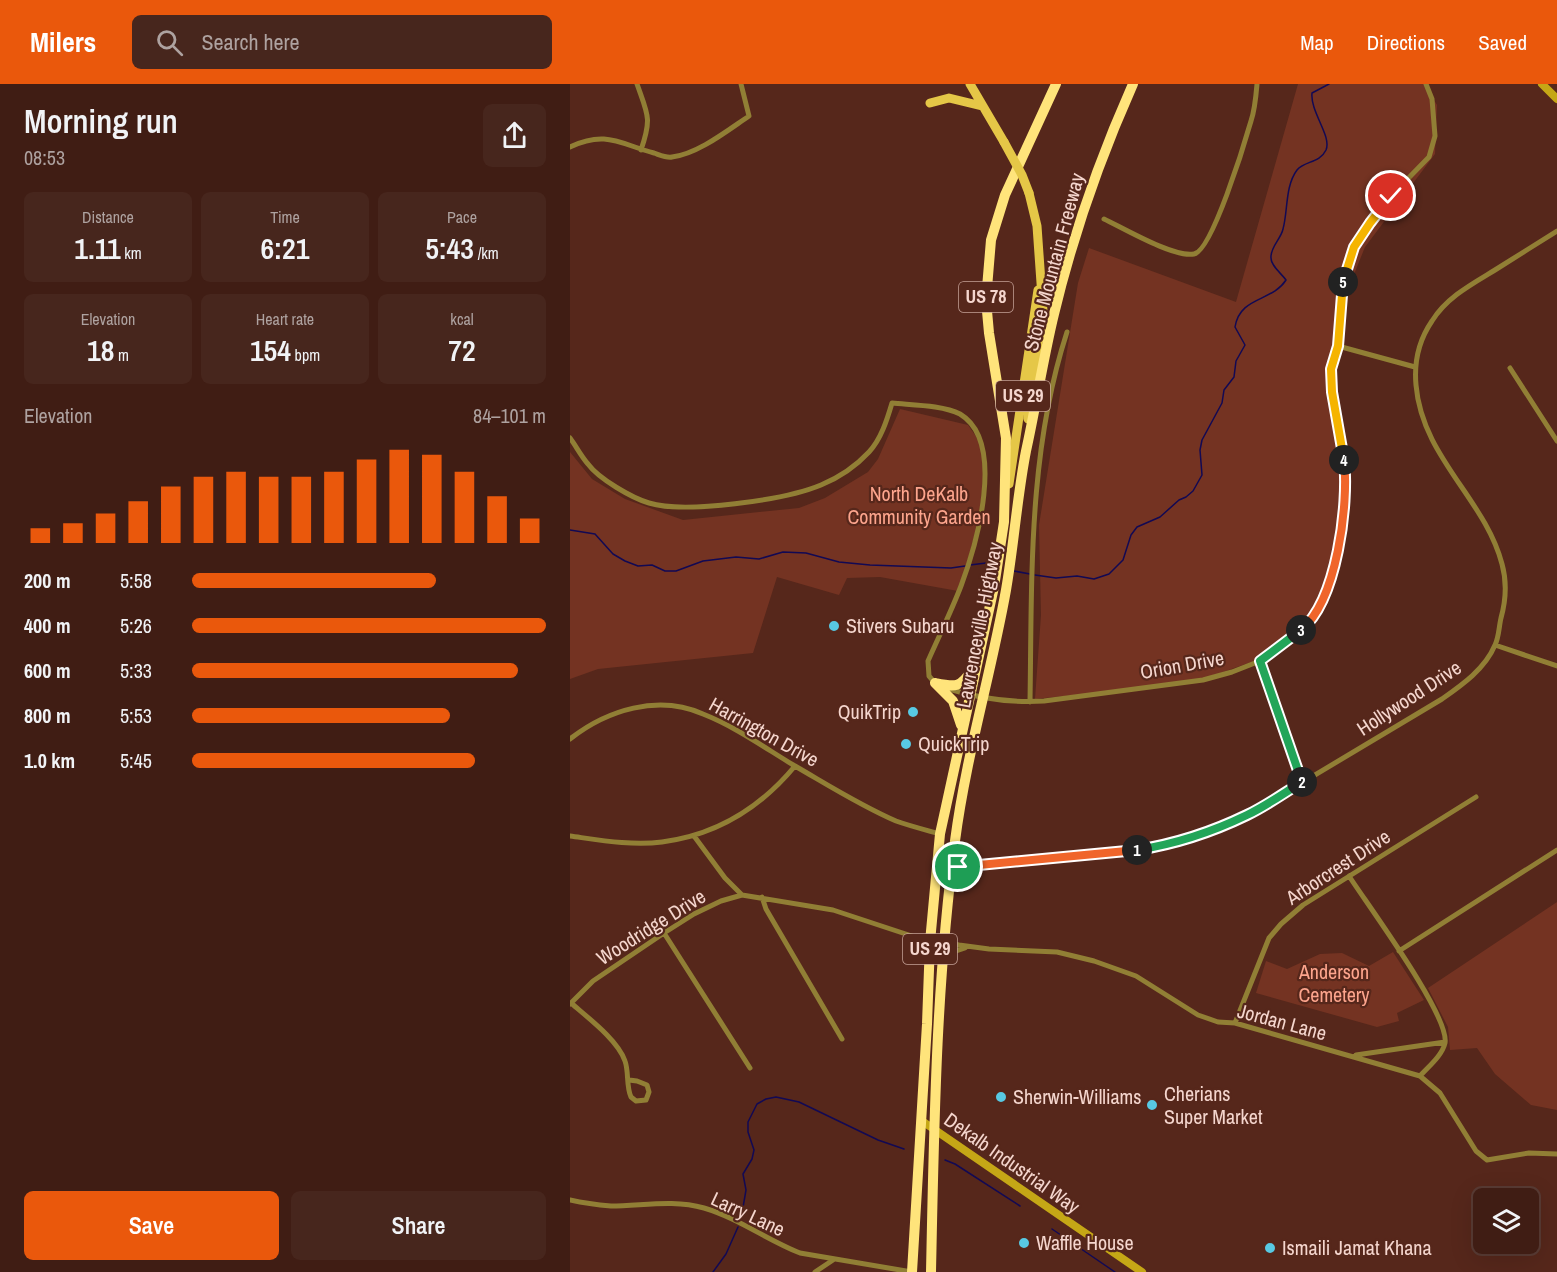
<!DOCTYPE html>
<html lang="en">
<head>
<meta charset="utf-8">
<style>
	body { margin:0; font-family:"Archivo Narrow",sans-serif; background:#47261d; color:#f1f3f6; height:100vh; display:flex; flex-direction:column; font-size:22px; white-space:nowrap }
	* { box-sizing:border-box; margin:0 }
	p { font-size:20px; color:#aea2a0 }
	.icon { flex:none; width:33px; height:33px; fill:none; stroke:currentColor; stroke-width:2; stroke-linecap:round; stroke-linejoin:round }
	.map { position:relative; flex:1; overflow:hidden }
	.sheet { display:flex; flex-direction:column; background:#401d14; width:570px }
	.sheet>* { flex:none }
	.tools { position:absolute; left:903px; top:1104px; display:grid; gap:12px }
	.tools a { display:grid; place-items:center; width:66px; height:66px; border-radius:9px; background:#401d14; box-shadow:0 6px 24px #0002,0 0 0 2px #593b34; font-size:30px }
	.pin { position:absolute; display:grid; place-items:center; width:51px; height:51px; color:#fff; margin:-26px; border:3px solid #fff; border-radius:50%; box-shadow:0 2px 6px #0007 }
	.km { position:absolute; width:30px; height:30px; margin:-15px; border-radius:50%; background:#222; color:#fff; font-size:16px; line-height:30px; text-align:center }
	.round { display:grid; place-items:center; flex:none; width:63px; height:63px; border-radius:9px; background:#47261d }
	.head { display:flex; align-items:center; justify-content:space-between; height:102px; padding:0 24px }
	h1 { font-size:33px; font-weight:600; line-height:45px }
	.stats { display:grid; grid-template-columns:repeat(3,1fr); gap:9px; height:102px; padding:6px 24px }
	.stats div { display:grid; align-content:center; border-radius:9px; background:#47261d; text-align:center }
	.stats b { font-size:30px; font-weight:600 }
	.stats small { font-size:16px; font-weight:400 }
	.stats p { font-size:16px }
	.chart { height:168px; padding:12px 24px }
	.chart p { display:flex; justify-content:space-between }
	.chart svg { width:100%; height:108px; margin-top:6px; stroke:#ea580c; stroke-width:6 }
	.cta { display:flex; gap:12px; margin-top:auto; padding:12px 24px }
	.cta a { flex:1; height:69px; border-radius:9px; background:#ea580c; color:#fff; font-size:24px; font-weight:600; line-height:69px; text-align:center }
	.cta a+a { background:#47261d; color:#f1f3f6 }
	ul { padding:0 24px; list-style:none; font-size:20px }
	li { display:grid; grid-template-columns:96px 72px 1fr; align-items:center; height:45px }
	li i { height:15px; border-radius:8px; background:#ea580c }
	header { display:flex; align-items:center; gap:36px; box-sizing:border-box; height:84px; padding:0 30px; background:#ea580c; color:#fff }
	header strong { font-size:28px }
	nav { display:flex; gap:33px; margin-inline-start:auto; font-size:21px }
	.search { width:420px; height:54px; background:#47261d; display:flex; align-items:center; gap:15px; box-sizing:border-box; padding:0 21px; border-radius:9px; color:#aea2a0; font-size:22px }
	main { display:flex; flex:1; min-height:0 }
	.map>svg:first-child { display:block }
</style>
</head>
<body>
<header>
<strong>Milers</strong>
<div class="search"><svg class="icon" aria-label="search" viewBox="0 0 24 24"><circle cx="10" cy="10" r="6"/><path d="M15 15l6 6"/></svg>Search here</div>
<nav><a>Map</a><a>Directions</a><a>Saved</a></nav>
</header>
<main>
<section class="sheet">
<div class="head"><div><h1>Morning run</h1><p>08:53</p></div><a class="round"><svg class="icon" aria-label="share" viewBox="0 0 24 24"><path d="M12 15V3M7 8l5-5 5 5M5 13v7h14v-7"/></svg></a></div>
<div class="stats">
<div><p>Distance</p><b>1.11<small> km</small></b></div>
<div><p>Time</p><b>6:21</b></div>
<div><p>Pace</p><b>5:43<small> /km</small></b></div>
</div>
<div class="stats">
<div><p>Elevation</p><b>18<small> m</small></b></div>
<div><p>Heart rate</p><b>154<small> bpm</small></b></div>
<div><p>kcal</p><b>72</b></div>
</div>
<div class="chart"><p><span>Elevation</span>84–101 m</p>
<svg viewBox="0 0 160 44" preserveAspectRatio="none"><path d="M5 44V38M15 44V36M25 44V32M35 44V27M45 44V21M55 44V17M65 44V15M75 44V17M85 44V17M95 44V15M105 44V10M115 44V6M125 44V8M135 44V15M145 44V25M155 44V34"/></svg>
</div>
<ul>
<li><b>200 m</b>5:58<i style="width:69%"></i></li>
<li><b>400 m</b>5:26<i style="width:100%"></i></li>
<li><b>600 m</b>5:33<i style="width:92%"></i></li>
<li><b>800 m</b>5:53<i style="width:73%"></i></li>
<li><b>1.0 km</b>5:45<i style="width:80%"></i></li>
</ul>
<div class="cta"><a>Save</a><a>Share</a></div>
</section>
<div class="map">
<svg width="987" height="1188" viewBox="0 0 987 1188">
	<rect width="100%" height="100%" fill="#56271b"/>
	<!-- green -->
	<path fill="#743322" d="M728,0H854L867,21L865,70L795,163L775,213L759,289L777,381L768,476L755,513L736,544L687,576L622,599L465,615L471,531L469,441L508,199L519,164L666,218Z
		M330,325L398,341C402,347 408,354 410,360C420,406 402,464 388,507L310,493L277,494L269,511L207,493L183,569L28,585L0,595V368L22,395L55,415L113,436L229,424L255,414L298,388L308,375Z
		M987,818V1026L961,1021L925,990L907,964L880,966L878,943L858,904Z
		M823,868L854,916L827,929L829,937L807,943L686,909L696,877L717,885L750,870L772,869L799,882Z"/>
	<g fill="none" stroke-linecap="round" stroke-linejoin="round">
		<!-- stream -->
		<path stroke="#120954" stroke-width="1.5" d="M0,446L25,450L43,470L55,477L68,482L82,481L95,487H106L133,477L166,473L189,475L213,468L236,469L269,478L300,481L381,484L395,482
			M400,481L416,479L422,481
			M444,487L460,490
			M465,491L486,494L507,492L524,495L539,490L553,476L561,451L567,443L590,433L609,416L616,413L623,407L632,391L630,366L632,356L652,319L654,306L664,293L666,277L675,261L665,243C670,212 702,218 716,196C711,189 701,182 701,174C700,163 711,155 713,145C718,127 715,102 727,86C734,77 750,79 756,66C762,52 740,28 742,9L759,0
			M375,1076L385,1080L450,1122
			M171,1135L176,1106L173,1090L182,1075L184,1066L178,1048V1038L187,1020L196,1015L206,1013L229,1018L308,1056L334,1065
			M482,1145L545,1188
			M143,1188L156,1170L168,1143"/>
		<!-- street -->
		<path stroke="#917f35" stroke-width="5" d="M67,0C78,31 82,34 71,66
			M0,63C36,46 50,60 84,69C90,71 96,74 102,73C128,70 158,46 179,32L171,0
			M534,135C553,144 604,174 624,170C642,167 675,58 681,37C685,25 686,12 687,0
			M768,262L845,283
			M940,284L987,357
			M0,354C6,362 11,372 18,380C29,395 62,414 79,419C115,430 215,416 251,401C268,394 286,382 299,368C311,355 317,336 322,319C342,321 373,321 390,330C437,358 406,462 391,502C381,528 369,552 358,577L359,592L365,599
			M925,561L987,582
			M690,577L733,697
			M379,605C411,615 441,619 474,617L633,596L662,588L690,577L734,544L743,532L757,509L766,478L776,391L772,356L762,308L761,285L768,262L772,199L784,163L800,139L821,112L859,73L865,52L862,15L856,0
			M460,618C462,493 458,368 497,248
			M0,655C37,626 88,610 133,630C166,643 195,664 225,682C258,701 291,722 326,737C340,742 356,746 370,750
			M0,752C29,756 62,762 92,758C146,751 191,723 225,682
			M124,752L155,794L172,811
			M382,783L548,769L586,763L649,744L678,731L872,615C892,601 915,585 925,561C929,553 929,542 931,534C936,516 937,498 932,480C915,415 852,373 846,301C844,279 849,256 862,237C877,213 902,200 925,186C946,173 966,160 987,147
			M779,792C797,820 880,932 875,959C872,972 858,983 850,992
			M192,813L196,825L272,955
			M94,849L180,984
			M377,850L383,860L389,861L419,865L487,868L524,877L566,892L628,931L648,938L665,939L850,992L870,1009L906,1067L917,1076L959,1069L987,1070
			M829,867L987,766
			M375,879L383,868L395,864
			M1,919C17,933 48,956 55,977C59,988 56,1002 61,1013L66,1017L76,1016L79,1008L77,1001L67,997L59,996
			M0,920L23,897L94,849L124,830L151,817L172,811L263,826L360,858
			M665,939L699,854L711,840L733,821L906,713
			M786,971L875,958
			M0,1116C13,1119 28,1121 41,1122C72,1122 103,1115 134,1124C168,1134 197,1156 230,1169L342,1188
			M245,1188L263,1176"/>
		<!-- secondary -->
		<path stroke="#c5a716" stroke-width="8" d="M972,0L987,15
			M352,1037L572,1188"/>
		<!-- primary -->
		<path stroke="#e5c747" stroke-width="9" d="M400,0L434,58
			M360,19L379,14L412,22
			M458,335L461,307L473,227L467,142L459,109
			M439,400L468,206"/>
		<!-- highway -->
		<path stroke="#ffe47b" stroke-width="10" d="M365,599L383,617L391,641
			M365,599C386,603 390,604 402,586
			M342,1188L357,940L360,858L370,750L424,503L434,438L436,354L419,249L416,216L421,156L435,111L486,0
			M361,1188C364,1044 366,899 385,757C396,672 421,590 436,506C444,460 447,413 456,367C466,322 473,275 484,230C503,151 530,74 563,0"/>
		<!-- primary-bridge -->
		<path stroke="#e5c747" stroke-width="9" d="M434,58L452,91L459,109"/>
	</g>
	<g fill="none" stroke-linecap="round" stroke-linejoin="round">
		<!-- split-1 casing -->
		<g stroke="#fff" stroke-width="12">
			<path id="split-1" d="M388,783L567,766"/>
		</g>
		<!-- split-2 casing -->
		<g stroke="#fff" stroke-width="12">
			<path id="split-2" d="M567,766C605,760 642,748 677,731C696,722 714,709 732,698"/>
		</g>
		<!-- split-3 casing -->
		<g stroke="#fff" stroke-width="12">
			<path id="split-3" d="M731,546L690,577L732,698"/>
		</g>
		<!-- split-4 casing -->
		<g stroke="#fff" stroke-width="12">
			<path id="split-4" d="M731,546C767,517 779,420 774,376"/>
		</g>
		<!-- split-5 casing -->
		<g stroke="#fff" stroke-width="12">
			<path id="split-5" d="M773,198L768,262L761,285L762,308L774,376"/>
		</g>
		<!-- split-6 casing -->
		<g stroke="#fff" stroke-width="12">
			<path id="split-6" d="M773,198L784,163L800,139L821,112"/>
		</g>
		<!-- split-1 -->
		<use href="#split-1" stroke="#f0652b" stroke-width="8"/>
		<!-- split-2 -->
		<use href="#split-2" stroke="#22a559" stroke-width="8"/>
		<!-- split-3 -->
		<use href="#split-3" stroke="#22a559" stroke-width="8"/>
		<!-- split-4 -->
		<use href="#split-4" stroke="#f0652b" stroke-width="8"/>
		<!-- split-5 -->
		<use href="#split-5" stroke="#f5b400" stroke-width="8"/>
		<!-- split-6 -->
		<use href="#split-6" stroke="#f5b400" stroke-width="8"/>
	</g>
	<!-- markers -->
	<g fill="#58c9e3" stroke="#56271b" stroke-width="2">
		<circle cx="264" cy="542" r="6"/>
		<circle cx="343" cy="628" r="6"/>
		<circle cx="336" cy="660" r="6"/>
		<circle cx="431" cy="1013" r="6"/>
		<circle cx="582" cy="1021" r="6"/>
		<circle cx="454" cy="1159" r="6"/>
		<circle cx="700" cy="1164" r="6"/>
	</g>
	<g text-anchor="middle" stroke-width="4.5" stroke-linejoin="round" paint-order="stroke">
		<!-- shield labels -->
		<g fill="#56271b" stroke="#c5a298" stroke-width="1.5">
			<rect x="389" y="198" width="54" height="30" rx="4.5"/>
			<rect x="426" y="297" width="54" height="30" rx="4.5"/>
			<rect x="333" y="850" width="54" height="30" rx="4.5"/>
		</g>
		<g font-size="18" font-weight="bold" fill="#f5d6ce">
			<text x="416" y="219">US 78</text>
			<text x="453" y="318">US 29</text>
			<text x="360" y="871">US 29</text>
		</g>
		<!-- street labels -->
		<g font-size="20" fill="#f5d6ce" stroke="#56271b">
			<text transform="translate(484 178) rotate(-75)" y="7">Stone Mountain Freeway</text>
			<text transform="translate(409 541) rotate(-79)" y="7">Lawrenceville Highway</text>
			<text transform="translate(612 581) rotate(-10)" y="7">Orion Drive</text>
			<text transform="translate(839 614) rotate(-33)" y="7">Hollywood Drive</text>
			<text transform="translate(194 648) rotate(29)" y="7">Harrington Drive</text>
			<text transform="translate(768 783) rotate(-33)" y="7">Arborcrest Drive</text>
			<text transform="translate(81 843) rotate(-32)" y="7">Woodridge Drive</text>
			<text transform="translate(712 938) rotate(15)" y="7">Jordan Lane</text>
			<text transform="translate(442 1079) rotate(35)" y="7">Dekalb Industrial Way</text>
			<text transform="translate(178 1130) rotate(25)" y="7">Larry Lane</text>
		</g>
		<!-- park labels -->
		<g font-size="20" fill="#fda58d" stroke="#56271b">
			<text x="349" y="417">North DeKalb<tspan x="349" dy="23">Community Garden</tspan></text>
			<text x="764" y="895">Anderson<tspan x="764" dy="23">Cemetery</tspan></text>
		</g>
		<!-- poi labels -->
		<g font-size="20" fill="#f5d6ce" stroke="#56271b" text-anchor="start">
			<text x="276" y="549">Stivers Subaru</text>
			<text x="331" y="635" text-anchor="end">QuikTrip</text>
			<text x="348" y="667">QuickTrip</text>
			<text x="594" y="1017">Cherians<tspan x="594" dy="23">Super Market</tspan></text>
			<text x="443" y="1020">Sherwin-Williams</text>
			<text x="466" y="1166">Waffle House</text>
			<text x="712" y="1171">Ismaili Jamat Khana</text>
		</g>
	</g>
</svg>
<div class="tools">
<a><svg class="icon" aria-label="layers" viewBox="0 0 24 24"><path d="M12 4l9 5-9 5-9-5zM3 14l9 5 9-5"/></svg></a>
</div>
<div class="pin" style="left:388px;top:783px;background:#1e9e55"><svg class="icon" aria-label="arrive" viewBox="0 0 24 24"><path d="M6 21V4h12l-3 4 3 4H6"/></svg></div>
<div class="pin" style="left:821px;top:112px;background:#d93025"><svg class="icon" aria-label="check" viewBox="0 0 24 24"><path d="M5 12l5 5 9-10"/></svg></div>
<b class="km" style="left:567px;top:766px">1</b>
<b class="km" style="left:732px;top:698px">2</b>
<b class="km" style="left:731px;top:546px">3</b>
<b class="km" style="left:774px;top:376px">4</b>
<b class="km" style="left:773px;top:198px">5</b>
</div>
</main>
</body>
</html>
